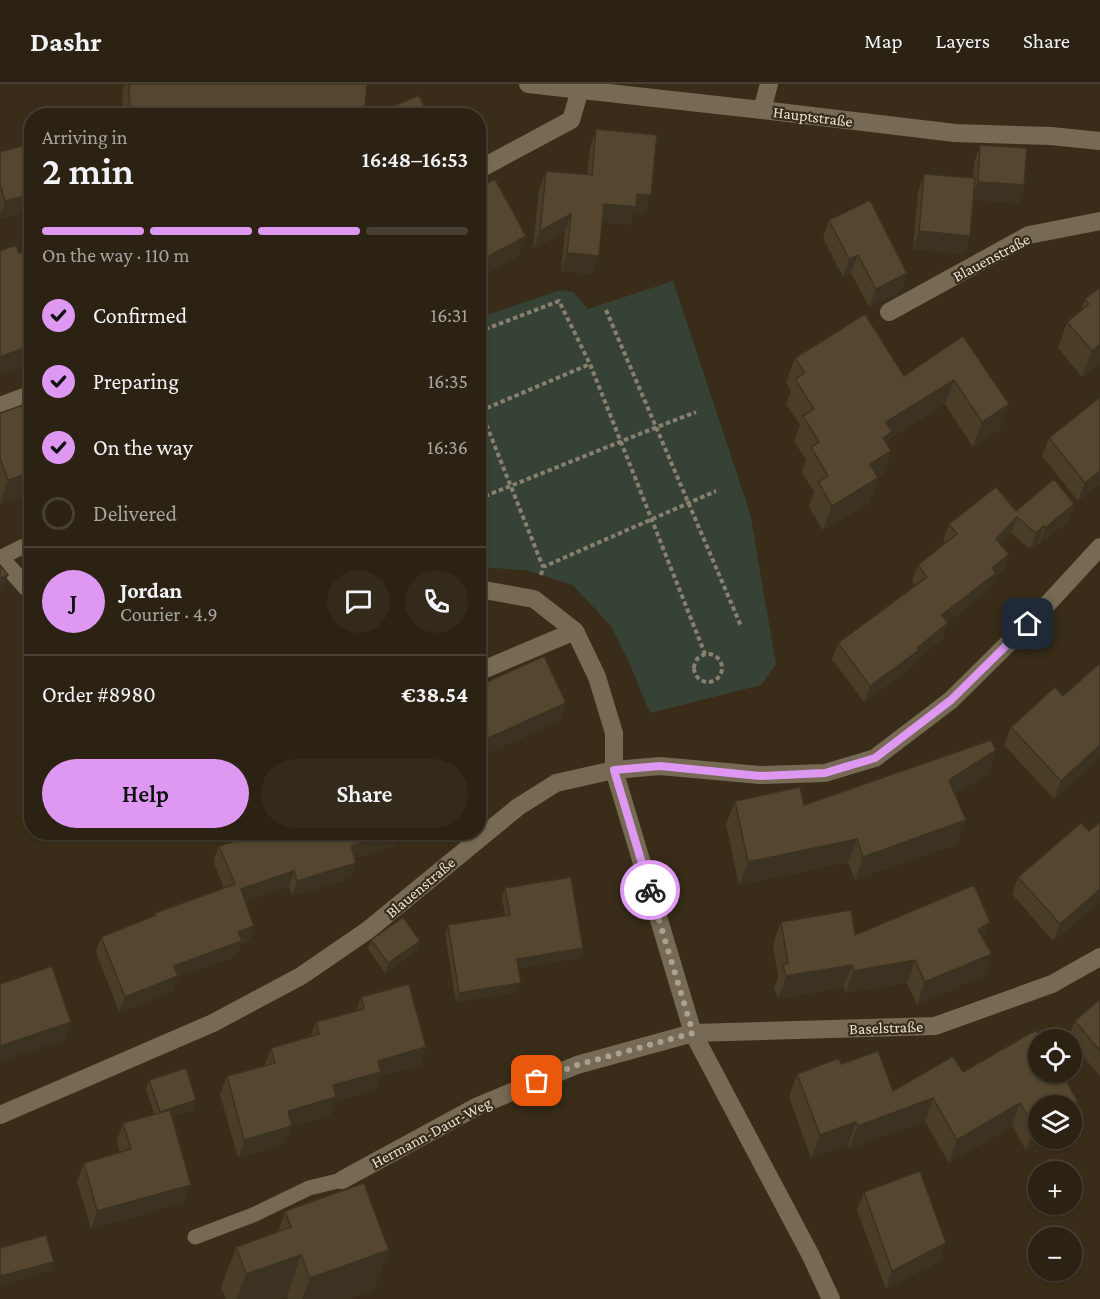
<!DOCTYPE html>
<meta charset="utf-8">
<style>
:root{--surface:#2b2213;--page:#332a1c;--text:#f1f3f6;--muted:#a6a4a0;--line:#473f33;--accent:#de98f2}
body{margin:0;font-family:"Crimson Pro",serif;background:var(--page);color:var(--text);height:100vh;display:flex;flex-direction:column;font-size:22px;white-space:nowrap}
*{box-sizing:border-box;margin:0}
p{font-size:20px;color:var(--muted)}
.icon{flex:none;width:33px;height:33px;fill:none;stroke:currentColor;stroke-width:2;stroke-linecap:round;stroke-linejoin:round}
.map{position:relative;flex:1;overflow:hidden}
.sheet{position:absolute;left:24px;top:24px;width:462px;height:732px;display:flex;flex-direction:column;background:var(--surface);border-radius:24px;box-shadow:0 2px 4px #0004,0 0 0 2px var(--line)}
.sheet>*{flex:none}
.buttons{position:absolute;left:1028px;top:945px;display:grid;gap:12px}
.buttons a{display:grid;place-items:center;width:54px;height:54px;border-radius:50%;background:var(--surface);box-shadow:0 2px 4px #0004,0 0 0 2px var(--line);font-size:30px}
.pin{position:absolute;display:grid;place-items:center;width:51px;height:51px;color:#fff;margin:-26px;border-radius:12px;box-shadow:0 3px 9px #0006}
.courier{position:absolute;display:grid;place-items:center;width:60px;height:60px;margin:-30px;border:4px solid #de98f2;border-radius:50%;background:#fff;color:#222;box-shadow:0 2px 8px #0007}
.headline em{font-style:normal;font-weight:600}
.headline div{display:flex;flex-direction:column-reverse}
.headline{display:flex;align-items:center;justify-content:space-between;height:102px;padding:0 18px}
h1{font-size:39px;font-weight:600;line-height:45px}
.bar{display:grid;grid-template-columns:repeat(4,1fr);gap:9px 6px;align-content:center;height:72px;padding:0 18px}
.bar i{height:8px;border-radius:4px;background:var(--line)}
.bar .selected{background:var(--accent)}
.bar p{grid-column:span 4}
.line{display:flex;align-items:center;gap:15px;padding:0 18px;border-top:2px solid var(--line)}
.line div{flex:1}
.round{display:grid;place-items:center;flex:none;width:63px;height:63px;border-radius:32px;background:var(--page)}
ol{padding:0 18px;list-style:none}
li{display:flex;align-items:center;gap:18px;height:66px}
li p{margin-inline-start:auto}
li .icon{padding:6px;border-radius:50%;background:var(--accent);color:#111;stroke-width:4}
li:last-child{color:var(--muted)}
li i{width:33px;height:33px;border:3px solid var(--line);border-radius:50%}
.button{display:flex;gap:12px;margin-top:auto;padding:12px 18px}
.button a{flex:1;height:69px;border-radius:36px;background:var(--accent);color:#111;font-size:24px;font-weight:600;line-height:69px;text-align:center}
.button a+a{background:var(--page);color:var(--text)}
header{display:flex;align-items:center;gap:36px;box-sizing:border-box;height:84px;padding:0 30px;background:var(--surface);border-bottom:2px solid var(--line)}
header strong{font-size:28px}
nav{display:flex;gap:33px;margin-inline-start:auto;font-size:21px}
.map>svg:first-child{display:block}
.green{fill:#364236}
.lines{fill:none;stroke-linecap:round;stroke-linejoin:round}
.path{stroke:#897f6e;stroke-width:4;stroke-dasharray:4.5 3;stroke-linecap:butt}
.service{stroke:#776a54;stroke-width:15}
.minor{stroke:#776a54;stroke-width:18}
.tertiary{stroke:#776a54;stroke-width:18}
.secondary{stroke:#776a54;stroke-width:18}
.wall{fill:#493d28}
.shaded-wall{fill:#3c3221}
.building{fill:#55472f;stroke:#3c3221;stroke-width:1.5}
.done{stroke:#aaa192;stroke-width:6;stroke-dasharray:0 10.8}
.route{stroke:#de98f2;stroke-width:8}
.labels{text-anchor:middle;stroke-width:4.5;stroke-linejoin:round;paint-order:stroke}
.street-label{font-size:16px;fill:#e7dfd3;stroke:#392d19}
</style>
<header>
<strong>Dashr</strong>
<nav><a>Map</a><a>Layers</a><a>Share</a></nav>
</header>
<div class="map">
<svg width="1100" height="1215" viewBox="0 0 1100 1215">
<rect width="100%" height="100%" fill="#392d19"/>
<path class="green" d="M673 197 750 429 776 580 761 601 650 629 627 574 610 541 573 501 525 486 479 483V234L560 206 573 208 588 225Z"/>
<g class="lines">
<path class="path" d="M606 226 741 542
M478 248 559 217 590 280 705 570
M478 320 543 483
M480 327 590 280
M478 415 657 343 696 328
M541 491 543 483 716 407
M694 584a14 14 0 1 1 28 0a14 14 0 1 1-28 0Z"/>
<path class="service" d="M0 474 32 458
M195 1153 253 1131 309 1104 342 1096"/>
<path class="minor" d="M478 86 571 36 580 6
M889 228 1029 151 1100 137
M0 322 32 310
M0 474 32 509
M478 505 534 515 575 547 597 593 614 649V686L693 949 811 1172 831 1215
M478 588 575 547
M0 1031 213 939 301 892 368 846 518 723 556 699 614 686 660 682 760 691 825 689 875 674 951 616 1043 525 1100 463
M342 1096 478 1022 577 981 693 949 935 942 1052 900 1100 873"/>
<path class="tertiary" d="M762 26 955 49 1051 52 1100 57"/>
<path class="secondary" d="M528 0 762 26 769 0"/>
</g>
<path class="wall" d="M125 0H367L364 32H123L122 8Z
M596 45 645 129 634 128 629 141 602 138 592 190 561 187 565 148 533 165 539 105 546 87 587 90 590 63Z
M32 59V126L0 135V68Z
M980 61 1024 101 1018 119 974 116 970 152 964 170 913 165 918 108 924 90 973 94 974 79Z
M829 136 901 207 869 223 851 189 843 193 823 154Z
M1100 203V279L1082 293 1058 264 1067 238 1081 226 1085 215Z
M963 252 1000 345 973 363 945 320 889 355 887 361 891 367 882 391 878 394 869 419 823 446 809 423 814 408 802 388 806 376 794 357 800 341 786 320 791 306 786 298 795 274 904 292Z
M1100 313V399L1078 417 1042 372 1049 354Z
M0 329 32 409 0 420Z
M1074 420 1069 437 1039 460 1038 459 1030 465 1011 449 1001 460 1009 470 1004 486 994 494 990 505 948 538 942 555 914 578 913 582 864 618 832 575 838 559 915 501 912 497 918 481 945 459 943 457 949 440 1016 427Z
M478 602 566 619 559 637 478 674Z
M1063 612 1100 673 1054 715 1004 661 1011 643Z
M996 666 988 690 955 710 957 760 855 796 848 778 739 801 726 740 735 717 804 721Z
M1100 738V817L1053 857 1012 810 1018 793 1089 747Z
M396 761 355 774 351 794 292 812 289 802 245 817 254 842 249 857 241 860 236 872 178 893 173 907 119 928 96 868 101 853 154 832 155 829 224 804 213 777 219 762Z
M505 804 583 864 579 874 518 884V908L456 918 445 850 448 841 505 832 502 813Z
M781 838 855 851 990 838 983 855 984 892 917 920 907 899 845 909 844 903 778 915 774 904 778 893 773 860Z
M371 856 420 857 417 866 385 889 368 865Z
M361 913 426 963 420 981 380 992 375 1006 335 1017 330 1031 292 1042 285 1060 238 1074 220 1010 227 992 264 982 271 964 310 953 316 938 356 927Z
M1100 915V992L1071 958V956L1068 955 1075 937Z
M841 980 893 1007 963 988 1078 1018 1071 1037V1022L1026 1066 1012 1042 949 1079 925 1037 849 1065 848 1061 811 1074 789 1013 797 990Z
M149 996 196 1016 193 1026 171 1032 184 1119 91 1145 77 1097 84 1079 120 1069 117 1057 123 1039 154 1030 146 1005Z
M864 1108 940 1177 886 1205 857 1126Z
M285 1127 374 1206 349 1215H288L287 1212 276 1215H226L221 1204 236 1163 278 1148Z"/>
<path class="shaded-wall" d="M978 98 1024 101 1018 119 971 116Z
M32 110V126L0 135V131L5 117Z
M637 110 651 111 645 129 634 128 629 141 597 138 604 120Z
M571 130 565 148 533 165 540 147Z
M919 147 970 152 964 170 913 165Z
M526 152 518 173 478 194V178Z
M567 169 599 172 592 190 561 187Z
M858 171 851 189 843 193 849 175Z
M907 189 901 207 869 223 876 205Z
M1100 260V279L1082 293 1092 267Z
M32 261V279L0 291V273Z
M954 296 945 320 889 355 883 372 891 367 882 391 864 402 878 394 869 419 823 446 832 422 886 338Z
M1009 320 1000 345 973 363 982 338Z
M1100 387V399L1078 417 1085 399Z
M32 388V409L0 420 8 396Z
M1074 420 1069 437 1039 460 1045 444Z
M1017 433 1011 449 990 471 996 455Z
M1044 442 1038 459 1030 465 1036 449Z
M1009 470 1004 486 994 494 990 505 936 548 942 531 992 484Z
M8 491 2 508 0 509V494Z
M948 539 942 555 914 578 913 582 864 618 870 602Z
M566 619 559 637 478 674V671L484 656Z
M1100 661V673L1054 715 1061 697Z
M996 666 988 690 940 719 949 696Z
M966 736 957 760 855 796 863 773Z
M394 748H401L396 761 345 777 351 762Z
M857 755 848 778 739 801 748 778Z
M356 779 351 794 292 812 297 797Z
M294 787 289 802 235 820 241 805Z
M1100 805V817L1053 857 1060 840Z
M990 838 981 860 978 846Z
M254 842 249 857 241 860 236 872 178 893 173 907 119 928 125 913 174 882 238 848Z
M420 857 417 866 385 889 388 879Z
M583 864 579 874 514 885 517 875Z
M992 870 984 892 917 920 925 898Z
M915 876 907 899 845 909 854 887Z
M852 881 844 903 778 915 786 892Z
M521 899 518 908 456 918 459 909Z
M71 938 65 956 0 978V962Z
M426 963 420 981 380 992 375 1006 335 1017 330 1031 281 1045 288 1027 378 977Z
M933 1014 925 1037 849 1065 858 1042Z
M196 1016 193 1026 156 1037 160 1028Z
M1078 1018 1071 1037V1022Z
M1020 1019 1012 1042 949 1079 957 1056Z
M856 1038 848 1061 811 1074 820 1051Z
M1038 1041V1054H1046L1026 1066 1034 1043Z
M292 1042 285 1060 238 1074 244 1056Z
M191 1101 184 1119 91 1145 97 1127Z
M946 1159 940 1177 886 1205 892 1187Z
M389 1166 374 1206 349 1215H302L310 1194Z
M301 1171 287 1212 276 1215H237L246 1190Z
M54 1178 51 1187 0 1201V1192Z"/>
<path class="building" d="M129 0H367L364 32H130Z
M419 11 428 32H372Z
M596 45 657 51 651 111 637 110 636 123 604 120 599 172 567 169 571 130 540 147 546 87 592 91Z
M32 59V110L5 117 0 100V68Z
M980 61 1027 64 1024 101 978 98Z
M924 90 975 94 970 152 919 147Z
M495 95 526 152 478 178V104Z
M870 116 907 189 876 205 858 171 849 175 829 136Z
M16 161 19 169 32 165V261L0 273V167Z
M1100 203V260L1092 267 1067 238 1089 220 1085 215Z
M865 230 904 292 963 252 1009 320 982 338 954 296 886 338 892 348 883 354 891 367 870 380 878 394 832 422 818 398 828 392 811 363 819 358 803 332 814 325 795 295 805 289 795 274Z
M1100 313V387L1085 399 1049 354Z
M32 318V388L8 396 0 374V329Z
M1054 395 1074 420 1045 444 1044 442 1036 449 1017 433 996 455 1009 470 992 484 996 489 942 531 948 539 917 564 919 566 870 602 838 559 927 493 918 481 957 450 949 440 996 403 1016 427Z
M0 481 8 491 0 494Z
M544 572 566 619 484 656 478 645V602Z
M1100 579V661L1061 697 1011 643 1055 603 1063 612Z
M991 656 996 666 949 696 966 736 863 773 857 755 748 778 735 717 800 703 804 721Z
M1100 738V805L1060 840 1018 793 1081 739 1089 747Z
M264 748H394L351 762 356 779 297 797 294 787 241 805 254 842 238 848 242 857 174 882 178 892 125 913 101 853 156 831 155 829 235 800 219 762Z
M571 793 583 864 517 875 521 899 459 909 448 841 510 831 505 804Z
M974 801 990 838 978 846 992 870 925 898 915 876 854 887 852 881 786 892 783 881 788 879 781 838 851 826 855 851Z
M403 833 420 857 388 879 371 856Z
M52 882 71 938 0 962V900Z
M409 900 426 963 378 977 381 988 333 1001 336 1013 288 1027 292 1042 244 1056 227 992 275 979 271 964 319 950 316 938 364 925 361 913Z
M1100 915V967L1075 937Z
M1036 946 1042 956H1038V988H1061L1078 1018 1071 1022H1038V1041L1034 1043 1020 1019 957 1056 933 1014 858 1042 856 1038 820 1051 797 990 839 974 841 980 878 967 893 1007 953 972 963 988Z
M186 984 196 1016 160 1028 149 996Z
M170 1026 191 1101 97 1127 84 1079 131 1065 123 1039Z
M920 1087 946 1159 892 1187 864 1108Z
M364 1099 389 1166 310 1194 301 1171 246 1190 236 1163 291 1143 285 1127Z
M46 1151 54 1178 0 1192V1164Z"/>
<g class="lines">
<path class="done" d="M537 997 577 981 693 949 650 806"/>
<path class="route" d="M650 806 614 686 660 682 760 692 825 689 875 674 951 616 1028 540"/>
</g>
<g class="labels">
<g class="street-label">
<text transform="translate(813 32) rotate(7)" y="6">Hauptstraße</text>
<text transform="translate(991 173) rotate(-28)" y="6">Blauenstraße</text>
<text transform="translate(420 803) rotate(-40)" y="6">Blauenstraße</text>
<text transform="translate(886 943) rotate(-2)" y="6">Baselstraße</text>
<text transform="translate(431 1048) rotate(-28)" y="6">Hermann-Daur-Weg</text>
</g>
</g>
</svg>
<div class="buttons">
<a><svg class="icon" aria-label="locate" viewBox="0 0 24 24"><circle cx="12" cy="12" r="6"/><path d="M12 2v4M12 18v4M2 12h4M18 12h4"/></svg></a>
<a><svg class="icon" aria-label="layers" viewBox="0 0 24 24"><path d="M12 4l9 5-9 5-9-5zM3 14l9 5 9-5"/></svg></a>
<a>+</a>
<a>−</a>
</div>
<div class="pin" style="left:537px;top:997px;background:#ea580c"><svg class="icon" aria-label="bag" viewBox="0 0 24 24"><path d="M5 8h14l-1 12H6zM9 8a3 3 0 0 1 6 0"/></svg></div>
<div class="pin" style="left:1028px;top:540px;background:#1f2937"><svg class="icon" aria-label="home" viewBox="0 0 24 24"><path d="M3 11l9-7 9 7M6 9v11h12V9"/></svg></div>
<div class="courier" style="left:650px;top:806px"><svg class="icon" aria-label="bike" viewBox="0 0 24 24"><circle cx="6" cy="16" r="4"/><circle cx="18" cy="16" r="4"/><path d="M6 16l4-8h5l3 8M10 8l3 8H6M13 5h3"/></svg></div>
<section class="sheet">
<div class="headline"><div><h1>2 min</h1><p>Arriving in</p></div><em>16:48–16:53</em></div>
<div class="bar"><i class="selected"></i><i class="selected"></i><i class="selected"></i><i></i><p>On the way · 110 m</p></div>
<ol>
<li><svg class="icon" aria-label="check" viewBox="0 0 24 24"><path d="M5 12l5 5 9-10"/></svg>Confirmed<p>16:31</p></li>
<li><svg class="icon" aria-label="check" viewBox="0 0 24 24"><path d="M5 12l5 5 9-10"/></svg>Preparing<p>16:35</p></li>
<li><svg class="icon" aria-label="check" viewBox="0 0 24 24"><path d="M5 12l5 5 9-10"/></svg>On the way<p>16:36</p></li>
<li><i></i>Delivered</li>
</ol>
<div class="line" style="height:108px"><b class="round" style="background:var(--accent);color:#111">J</b><div><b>Jordan</b><p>Courier · 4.9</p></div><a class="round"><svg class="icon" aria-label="chat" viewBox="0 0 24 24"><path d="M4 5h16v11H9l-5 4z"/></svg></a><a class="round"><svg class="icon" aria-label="phone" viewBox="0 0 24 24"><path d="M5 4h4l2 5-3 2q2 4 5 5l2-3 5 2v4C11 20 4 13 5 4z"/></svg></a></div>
<div class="line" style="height:78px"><div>Order #8980</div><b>€38.54</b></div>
<div class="button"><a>Help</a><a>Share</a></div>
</section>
</div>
